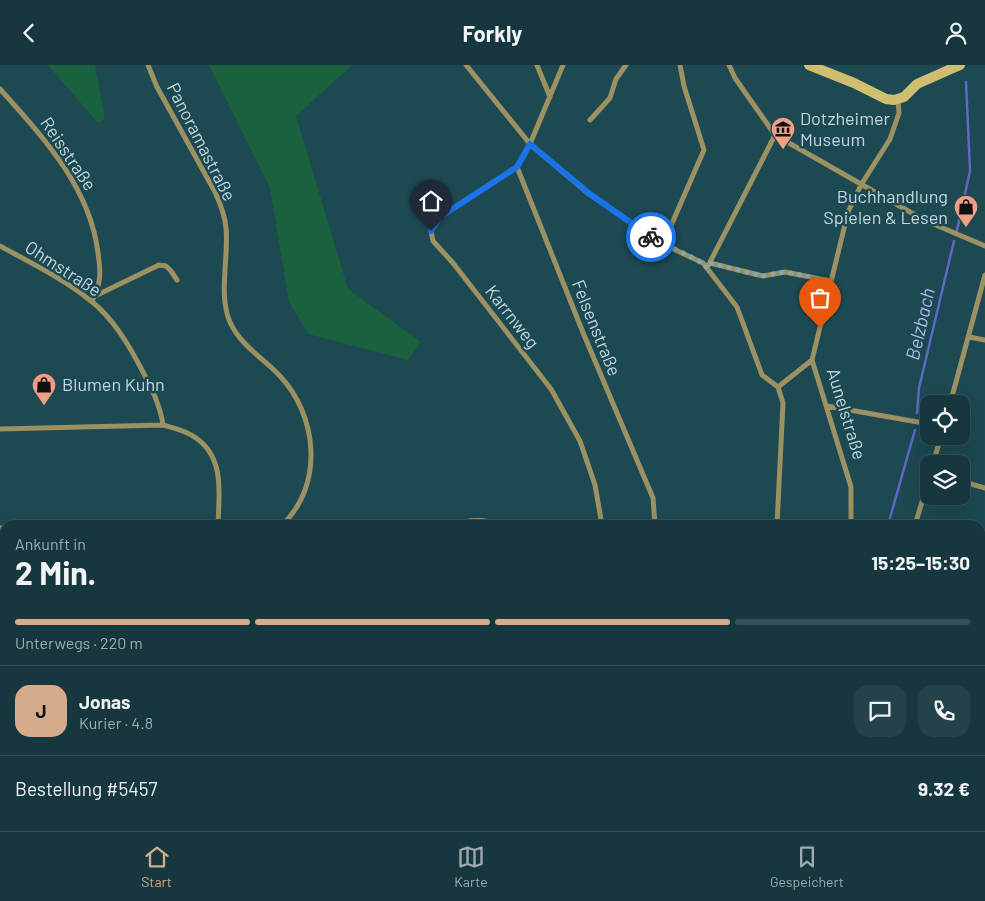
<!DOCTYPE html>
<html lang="de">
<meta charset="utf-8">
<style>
:root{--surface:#16373e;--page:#234249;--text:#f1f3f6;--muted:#9eacb0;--line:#355158;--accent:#d6ab8b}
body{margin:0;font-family:Barlow,sans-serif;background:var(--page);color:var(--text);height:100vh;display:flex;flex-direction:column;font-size:19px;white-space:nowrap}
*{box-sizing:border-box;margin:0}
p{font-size:16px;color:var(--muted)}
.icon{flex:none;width:28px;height:28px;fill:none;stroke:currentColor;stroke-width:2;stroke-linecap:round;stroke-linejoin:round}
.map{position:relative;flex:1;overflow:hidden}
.side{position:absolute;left:0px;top:455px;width:985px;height:311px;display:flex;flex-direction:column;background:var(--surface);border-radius:15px 15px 0 0;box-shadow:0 5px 20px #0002,0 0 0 1px var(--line)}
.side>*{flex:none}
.controls{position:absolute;left:920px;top:330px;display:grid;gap:10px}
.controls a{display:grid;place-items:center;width:50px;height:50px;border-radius:10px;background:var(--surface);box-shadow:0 5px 20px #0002,0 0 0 1px var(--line);font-size:25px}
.pin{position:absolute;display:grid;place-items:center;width:42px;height:42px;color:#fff;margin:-51px -21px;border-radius:50% 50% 50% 0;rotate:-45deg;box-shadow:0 0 5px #0007}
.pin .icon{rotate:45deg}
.courier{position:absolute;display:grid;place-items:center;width:50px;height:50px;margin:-25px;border:4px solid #1a73e8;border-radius:50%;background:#fff;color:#222;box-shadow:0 1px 6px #0007}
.head em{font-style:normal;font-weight:700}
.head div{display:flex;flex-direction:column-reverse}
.head{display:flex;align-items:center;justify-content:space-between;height:85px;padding:0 15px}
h1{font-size:32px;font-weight:700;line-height:38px}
.bar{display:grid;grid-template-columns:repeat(4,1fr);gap:8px 5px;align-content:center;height:60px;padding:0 15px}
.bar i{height:6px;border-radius:4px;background:var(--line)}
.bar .on{background:var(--accent)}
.bar p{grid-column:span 4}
.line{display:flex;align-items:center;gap:12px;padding:0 15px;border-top:1px solid var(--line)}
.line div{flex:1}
.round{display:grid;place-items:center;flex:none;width:52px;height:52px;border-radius:15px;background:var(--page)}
header{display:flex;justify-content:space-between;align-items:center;height:65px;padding:0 15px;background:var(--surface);font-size:22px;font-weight:700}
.tabs{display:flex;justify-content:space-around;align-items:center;height:70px;border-top:1px solid var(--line);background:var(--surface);font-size:14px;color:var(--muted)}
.tabs a{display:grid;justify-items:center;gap:2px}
.tabs .on{color:var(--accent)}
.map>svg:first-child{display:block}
.green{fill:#19623d}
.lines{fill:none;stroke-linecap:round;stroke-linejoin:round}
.stream{stroke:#5f67c7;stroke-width:2.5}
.street{stroke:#9c9162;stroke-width:5}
.secondary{stroke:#cfbd70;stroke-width:10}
.done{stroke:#88a6ad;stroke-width:5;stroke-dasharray:0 9}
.route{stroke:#1a73e8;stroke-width:6}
.labels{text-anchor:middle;stroke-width:5;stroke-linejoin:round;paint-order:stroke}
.poi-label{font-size:18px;fill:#c2d8de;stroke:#1d4953;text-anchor:start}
.street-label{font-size:18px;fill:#c2d8de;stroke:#1d4953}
.water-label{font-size:19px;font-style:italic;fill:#b2bbec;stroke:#1d4953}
</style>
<header><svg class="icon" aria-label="back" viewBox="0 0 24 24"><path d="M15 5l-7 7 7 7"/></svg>Forkly<svg class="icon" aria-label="person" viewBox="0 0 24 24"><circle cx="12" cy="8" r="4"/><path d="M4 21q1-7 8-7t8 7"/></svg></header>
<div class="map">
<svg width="985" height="766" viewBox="0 0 985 766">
<rect width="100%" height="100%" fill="#1d4953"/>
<path class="green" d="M48 0H95L105 54 98 58Z
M209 0H352L296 51 348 224 421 277 408 295 308 269 289 237 270 123Z
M980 542 985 544V719L980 722Z
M5 667V761H52L34 766H0V670Z
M110 761H380L381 766H62Z
M424 761H715L718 766H405Z
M872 761H955L953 766H870Z"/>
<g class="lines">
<path class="stream" d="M957 165 970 106 966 17
M917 348 919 323 954 176
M888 460 915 365
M35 766 41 761"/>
<path class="street" d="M148 0 157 22 215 127C220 138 225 150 226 163 229 192 218 230 230 257 240 280 263 293 279 310 317 349 325 420 282 460
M466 0 530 79 589 129 663 179 703 198 737 242 762 310 778 322
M537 0 550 32
M563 0 530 79 517 102 440 152 431 166 433 176 453 198 551 324 580 376 595 420 602 460
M729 0 735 13 775 70 924 155 985 181
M0 24C43 72 90 122 98 188 101 206 101 221 92 236
M590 55 610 33 616 14 626 0
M517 102 584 270 653 433 655 460
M663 179 704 85 684 21 680 0
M0 181C31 198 64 214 91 236 114 254 130 282 143 307 152 324 160 340 163 360
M710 198 763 211 785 207 831 216
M707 203 775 70
M95 231 159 200 166 201 171 206 177 215
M969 272 985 275
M778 322 812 295
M950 339 985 210
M827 341 929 359
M0 364 163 360C174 363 187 366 196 373 225 393 219 429 218 460
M933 399 941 371
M961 416 985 423
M283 459 294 460
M85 460H148
M454 460C470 454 485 454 501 460
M777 460 783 338 778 322
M851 460V422L812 295 848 147 861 120 890 74 899 48 898 35
M915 460 929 414
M0 463H5
M0 621 5 620
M414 762 416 761
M819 766 821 761"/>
<path class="secondary" d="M809 0 854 18 886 34 894 35 904 32 917 19 960 0"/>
</g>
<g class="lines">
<path class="done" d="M651 172 703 198 707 203 710 198 762 211 785 207 831 216 820 263"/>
<path class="route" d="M431 166 440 152 517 102 530 79 590 129 651 172"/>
</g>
<defs>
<symbol id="museum-pin" viewBox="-11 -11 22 30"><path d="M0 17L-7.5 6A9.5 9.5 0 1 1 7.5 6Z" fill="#f49e86" stroke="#1d4953"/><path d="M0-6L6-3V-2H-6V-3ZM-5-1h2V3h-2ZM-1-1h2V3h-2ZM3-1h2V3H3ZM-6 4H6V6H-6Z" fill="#111"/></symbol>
<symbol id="shop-pin" viewBox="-11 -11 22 30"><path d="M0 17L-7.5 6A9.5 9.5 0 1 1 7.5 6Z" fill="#f49e86" stroke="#1d4953"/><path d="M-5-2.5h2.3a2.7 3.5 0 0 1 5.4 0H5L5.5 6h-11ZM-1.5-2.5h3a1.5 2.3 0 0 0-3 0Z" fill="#111"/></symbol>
</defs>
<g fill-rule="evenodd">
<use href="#museum-pin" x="769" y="50" width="28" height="38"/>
<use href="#shop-pin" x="952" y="128" width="28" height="38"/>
<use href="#shop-pin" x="30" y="306" width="28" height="38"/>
</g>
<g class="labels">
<g class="poi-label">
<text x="800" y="60">Dotzheimer<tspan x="800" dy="21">Museum</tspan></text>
<text x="948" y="138" text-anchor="end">Buchhandlung<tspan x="948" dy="21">Spielen &amp; Lesen</tspan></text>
<text x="62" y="326">Blumen Kuhn</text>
</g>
<g class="street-label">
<text transform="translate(201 77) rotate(63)" y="6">Panoramastraße</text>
<text transform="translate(68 89) rotate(56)" y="6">Reisstraße</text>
<text transform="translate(63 204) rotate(33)" y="6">Ohmstraße</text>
<text transform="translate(512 252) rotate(52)" y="6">Karrnweg</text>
<text transform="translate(596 263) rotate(68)" y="6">Felsenstraße</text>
<text transform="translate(846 349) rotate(73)" y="6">Aunelstraße</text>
</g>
<g class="water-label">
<text transform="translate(920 259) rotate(-77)" y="7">Belzbach</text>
</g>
</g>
</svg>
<div class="controls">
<a><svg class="icon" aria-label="locate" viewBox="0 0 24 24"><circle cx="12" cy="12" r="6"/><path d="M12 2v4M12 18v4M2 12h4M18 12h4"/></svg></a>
<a><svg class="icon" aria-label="layers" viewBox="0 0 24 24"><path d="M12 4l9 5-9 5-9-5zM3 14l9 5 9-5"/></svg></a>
</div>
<div class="pin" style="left:820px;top:263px;background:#ea580c"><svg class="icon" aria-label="bag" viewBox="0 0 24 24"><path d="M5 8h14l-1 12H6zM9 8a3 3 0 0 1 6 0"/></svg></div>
<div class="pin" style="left:431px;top:166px;background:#1f2937"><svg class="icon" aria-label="home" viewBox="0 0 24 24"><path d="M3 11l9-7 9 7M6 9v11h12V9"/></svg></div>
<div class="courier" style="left:651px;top:172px"><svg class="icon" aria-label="bike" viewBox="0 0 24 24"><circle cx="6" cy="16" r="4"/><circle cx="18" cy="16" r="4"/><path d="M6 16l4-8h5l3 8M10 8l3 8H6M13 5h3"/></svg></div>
<section class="side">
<div class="head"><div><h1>2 Min.</h1><p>Ankunft in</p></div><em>15:25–15:30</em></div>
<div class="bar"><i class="on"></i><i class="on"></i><i class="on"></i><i></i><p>Unterwegs · 220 m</p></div>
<div class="line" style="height:90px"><b class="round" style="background:var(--accent);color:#111">J</b><div><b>Jonas</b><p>Kurier · 4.8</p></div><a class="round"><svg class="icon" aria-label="chat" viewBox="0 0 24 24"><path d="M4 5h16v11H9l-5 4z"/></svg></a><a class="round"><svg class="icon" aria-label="phone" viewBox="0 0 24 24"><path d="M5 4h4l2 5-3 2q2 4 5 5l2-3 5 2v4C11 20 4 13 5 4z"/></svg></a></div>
<div class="line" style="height:65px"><div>Bestellung #5457</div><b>9.32 €</b></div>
</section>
</div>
<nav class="tabs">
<a class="on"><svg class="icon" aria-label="home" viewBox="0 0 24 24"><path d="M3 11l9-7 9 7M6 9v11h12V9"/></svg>Start</a>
<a><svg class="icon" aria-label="map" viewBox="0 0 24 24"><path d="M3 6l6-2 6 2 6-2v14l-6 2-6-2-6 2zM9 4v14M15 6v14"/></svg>Karte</a>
<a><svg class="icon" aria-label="saved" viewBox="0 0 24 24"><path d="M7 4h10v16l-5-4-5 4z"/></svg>Gespeichert</a>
</nav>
